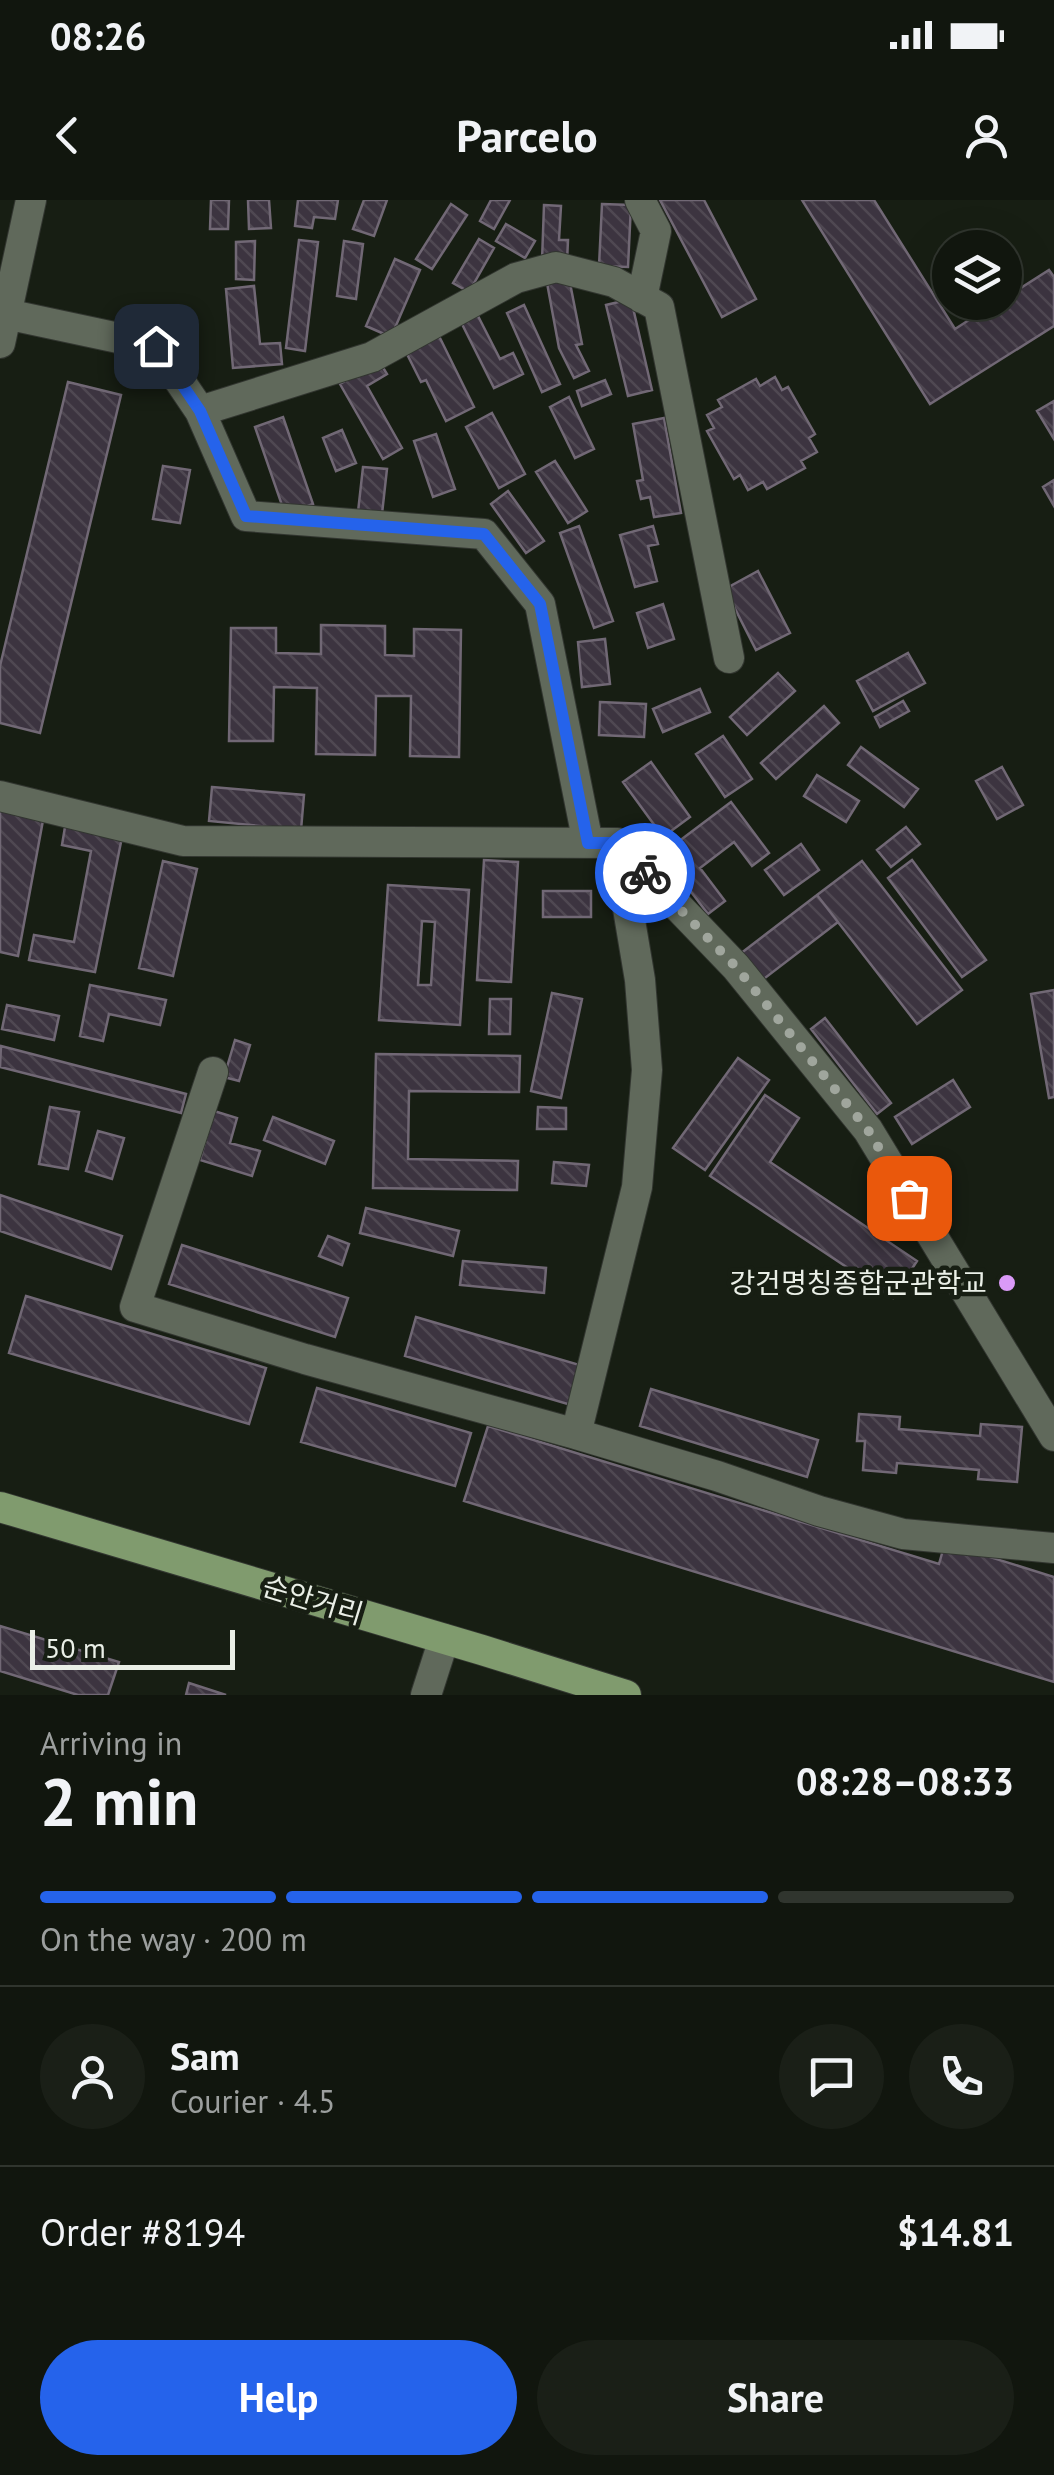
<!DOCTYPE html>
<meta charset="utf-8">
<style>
:root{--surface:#11160e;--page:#1a1f17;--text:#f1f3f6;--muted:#9c9f9e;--line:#30352e;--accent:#2563eb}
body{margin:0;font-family:"PT Sans","Noto Sans KR",sans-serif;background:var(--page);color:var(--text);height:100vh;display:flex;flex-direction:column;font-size:38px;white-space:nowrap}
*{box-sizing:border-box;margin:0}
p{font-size:32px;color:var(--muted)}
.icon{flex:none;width:55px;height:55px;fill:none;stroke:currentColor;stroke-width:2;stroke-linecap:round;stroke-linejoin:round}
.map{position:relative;height:1495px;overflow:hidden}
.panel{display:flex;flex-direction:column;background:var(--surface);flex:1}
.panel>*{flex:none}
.tools{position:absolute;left:932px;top:30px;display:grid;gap:20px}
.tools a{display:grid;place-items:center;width:90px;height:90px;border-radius:50%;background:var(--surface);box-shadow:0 10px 40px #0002,0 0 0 2px var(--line);font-size:50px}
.scale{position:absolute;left:30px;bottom:25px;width:205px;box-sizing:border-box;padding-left:10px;border:5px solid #eaefe7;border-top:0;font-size:28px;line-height:35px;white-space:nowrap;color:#eaefe7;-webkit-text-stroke:8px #171e13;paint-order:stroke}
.pin{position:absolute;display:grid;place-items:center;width:85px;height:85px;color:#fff;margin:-42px;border-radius:20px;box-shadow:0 5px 15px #0006}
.courier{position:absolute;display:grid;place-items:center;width:100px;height:100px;margin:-50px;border:8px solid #2563eb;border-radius:50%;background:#fff;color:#222;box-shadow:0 2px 12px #0007}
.summary em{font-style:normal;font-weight:800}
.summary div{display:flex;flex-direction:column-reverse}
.summary{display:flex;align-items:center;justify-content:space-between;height:170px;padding:0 40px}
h1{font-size:65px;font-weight:800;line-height:75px}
.bar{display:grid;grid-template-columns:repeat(4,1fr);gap:15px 10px;align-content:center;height:120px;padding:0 40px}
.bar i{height:12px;border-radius:8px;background:var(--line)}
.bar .active{background:var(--accent)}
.bar p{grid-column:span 4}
.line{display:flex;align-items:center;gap:25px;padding:0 40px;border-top:2px solid var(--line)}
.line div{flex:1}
.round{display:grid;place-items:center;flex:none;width:105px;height:105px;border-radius:52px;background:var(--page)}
.primary-button{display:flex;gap:20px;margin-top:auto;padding:20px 40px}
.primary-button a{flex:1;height:115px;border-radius:60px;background:var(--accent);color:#fff;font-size:40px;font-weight:800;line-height:115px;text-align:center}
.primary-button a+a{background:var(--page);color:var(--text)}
.status{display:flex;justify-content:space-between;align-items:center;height:70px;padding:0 50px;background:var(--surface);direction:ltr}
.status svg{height:28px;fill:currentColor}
header{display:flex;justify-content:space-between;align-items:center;height:130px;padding:0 40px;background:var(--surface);font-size:45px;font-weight:800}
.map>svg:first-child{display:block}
.building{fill:url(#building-back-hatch);stroke:#716875;stroke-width:2.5;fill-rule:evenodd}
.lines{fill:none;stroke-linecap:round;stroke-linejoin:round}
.minor-casing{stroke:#323630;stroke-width:32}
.major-casing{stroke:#323630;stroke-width:32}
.minor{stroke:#60695b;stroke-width:30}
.major{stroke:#809b6e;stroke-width:30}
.done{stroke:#a0a69d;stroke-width:10;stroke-dasharray:0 18}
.route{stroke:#2563eb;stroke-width:12}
.poi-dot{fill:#da9af7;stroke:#171e13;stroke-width:4}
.labels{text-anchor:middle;stroke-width:9;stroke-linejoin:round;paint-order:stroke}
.poi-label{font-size:28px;fill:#eaefe7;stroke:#171e13;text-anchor:end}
.street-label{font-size:28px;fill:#eaefe7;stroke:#171e13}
</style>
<div class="status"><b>08:26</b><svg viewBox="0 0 49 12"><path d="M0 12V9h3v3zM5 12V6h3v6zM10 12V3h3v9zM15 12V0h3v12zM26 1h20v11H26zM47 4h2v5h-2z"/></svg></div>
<header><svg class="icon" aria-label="back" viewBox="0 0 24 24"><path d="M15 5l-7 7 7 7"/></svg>Parcelo<svg class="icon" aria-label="person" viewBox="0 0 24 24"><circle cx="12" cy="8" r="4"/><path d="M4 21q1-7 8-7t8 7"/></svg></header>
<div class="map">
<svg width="1054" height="1495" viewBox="0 0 1054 1495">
<defs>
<pattern id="building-back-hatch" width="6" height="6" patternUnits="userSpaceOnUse" patternTransform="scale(2.5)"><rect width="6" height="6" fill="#3c3440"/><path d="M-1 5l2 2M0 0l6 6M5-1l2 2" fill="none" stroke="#4f4852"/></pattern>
</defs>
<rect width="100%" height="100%" fill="#171e13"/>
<path class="building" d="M211 0H229L228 29H210Z
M248 0H269L271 28 249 29Z
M298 0H338L335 19 314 17 312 28 295 26Z
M364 0H387L374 36 353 29Z
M491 0H510L494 29 480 21Z
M660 0H704L756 99 722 117Z
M802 0H874L955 129 997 102H1005V98L1049 70 1054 77V126L930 204Z
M451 4 467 15 432 69 416 59Z
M602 4 631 5 628 67 599 66Z
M544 5 561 6 559 40H568L567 62 542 61Z
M506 24 535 41 525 58 496 41Z
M479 39 494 48 469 92 453 83Z
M299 40 318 42 305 151 286 148Z
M255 41 254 80 236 79V42Z
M344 41 363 44 356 99 337 96Z
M395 59 420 70 391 137 366 126Z
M569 78 582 144 576 145 589 171 574 178 559 148 547 83Z
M254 86 260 144 280 143 282 164 233 168 226 89Z
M631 99 652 190 628 196 606 105Z
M524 105 560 184 542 192 507 113Z
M477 114 500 159 513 153 523 174 494 188 461 122Z
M438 134 474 207 446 221 426 180 421 182 405 150Z
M379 161 387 174 367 186 402 248 383 259 340 184Z
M775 177 782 190 788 187 815 234 809 238 817 252 801 261 805 268 767 289 763 282 748 290 740 275 734 279 707 231 714 228 707 215 722 207 718 200 756 179 760 186Z
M605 180 611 194 582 206 577 191Z
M68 182 121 195 40 533 0 523V466Z
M569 197 594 249 575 258 550 207Z
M1054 201V239L1037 211Z
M492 213 525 274 499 288 466 227Z
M283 217 313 304 285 314 255 227Z
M664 218 681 313 654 317 650 297 641 299 637 281 643 280 633 224Z
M342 230 356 263 336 271 323 238Z
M436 234 455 289 433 297 414 241Z
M555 261 587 311 568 323 536 272Z
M163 266 190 270 180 323 153 319Z
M363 267 387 269 382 314 358 312Z
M1054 280V306L1043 287Z
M508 291 544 341 526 353 491 304Z
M579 326 613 421 594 428 560 333Z
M653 326 658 344 648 346 657 381 635 387 620 335Z
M758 371 790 433 756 450 725 389Z
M663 404 674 439 648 448 637 413Z
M321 425 385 426V455L414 456V429L461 430 459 557 410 556 411 496H376L375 555 316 554 317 488 274 487 273 541H229L231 428H276V453L321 454Z
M605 439 610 484 582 487 578 442Z
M908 453 925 483 873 511 857 481Z
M778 473 795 491 747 535 730 517Z
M700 489 710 512 663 532 653 509Z
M903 501 909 511 880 527 875 517Z
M600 502 646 504 644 537 599 535Z
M824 506 839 523 776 579 761 563Z
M723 536 752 579 725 597 696 554Z
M861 547 918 589 904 607 848 565Z
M651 562 690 617 663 637 623 582Z
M1002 567 1023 605 997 619 976 581Z
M817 575 859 601 846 622 804 596Z
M212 587 304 595 301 630 209 621Z
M731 602 769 653 752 666 734 642 700 668 725 701 708 714 662 654Z
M0 607 44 615 18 756 0 752Z
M66 621 123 632 95 772 29 760 34 735 74 742 91 651 62 645Z
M906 627 920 644 891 667 877 650Z
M801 644 819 670 784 695 765 670Z
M484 660 518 662 511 782 477 780Z
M912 660 986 760 962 777 888 678Z
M163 661 197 669 173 776 139 768Z
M862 661 962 790 917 824 817 695Z
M388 685 469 690 460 825 379 820ZM422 721 435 722 431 785H418Z
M543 691H591V717H543Z
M817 695 838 722 761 781 740 754Z
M90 785 166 800 160 825 109 814 103 841 80 836Z
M1054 790V897L1049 898 1031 794Z
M552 793 582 799 561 898 531 891Z
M490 799H511L510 834H489Z
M7 805 59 816 54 840 2 829Z
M825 818 891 903 877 914 811 829Z
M235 840 250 845 239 881 224 877Z
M1 846 186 894 181 913 0 867Z
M376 854 520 856 519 892 409 891 408 959 518 961 517 990 373 988Z
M738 858 769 880 705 970 673 948Z
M953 880 970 907 912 944 895 917Z
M765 895 799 918 770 962 917 1061 893 1098 710 976Z
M50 907 79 912 68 969 39 964Z
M538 907 566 908V929H537Z
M214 911 237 918 230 943 260 951 252 976 200 960Z
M273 917 334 941 325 964 264 940Z
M98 931 124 938 112 979 86 971Z
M554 962 589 965 586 986 552 983Z
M0 995 122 1036 111 1069 0 1031Z
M366 1008 459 1031 453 1056 360 1033Z
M328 1036 349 1044 342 1065 319 1056Z
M182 1045 348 1098 335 1137 169 1084Z
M463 1061 546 1068 544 1093 460 1085Z
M26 1096 266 1168 249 1224 9 1153Z
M416 1117 583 1166 571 1205 405 1156Z
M317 1188 471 1233 455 1286 301 1242Z
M651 1189 818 1240 807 1277 640 1226Z
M859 1214 900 1217 899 1229 980 1236 981 1224 1022 1227 1017 1282 978 1279 979 1270 897 1263 896 1273 863 1270 865 1241H857Z
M488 1226 939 1364 945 1343 1054 1377V1482L464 1301Z
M0 1426 119 1462 108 1495H78L0 1471Z
M189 1483 226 1495H186Z"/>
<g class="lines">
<defs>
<path id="minor" d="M640 0 656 31 642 98
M6 114 156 146 200 211 246 316 484 334 540 404 588 643
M0 143 31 0
M200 211 372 157 516 78 556 67 614 82 659 107 729 458
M0 596 183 641 617 643 736 767 868 930 1054 1236
M617 643 640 780 647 870 637 987 576 1234 717 1276 819 1311 903 1334 1054 1348
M213 872 135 1107 305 1159 576 1234
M426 1495 444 1439"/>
<path id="major" d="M0 1307 482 1450 626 1495"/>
</defs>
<use href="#minor" class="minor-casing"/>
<use href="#major" class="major-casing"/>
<use href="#minor" class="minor"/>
<use href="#major" class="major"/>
</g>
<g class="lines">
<path class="done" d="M645 673 736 767 868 930 909 998"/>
<path class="route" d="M156 146 200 211 246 316 484 334 540 404 588 643H617L645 673"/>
</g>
<circle class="poi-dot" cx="1007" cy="1083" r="10"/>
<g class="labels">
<g class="poi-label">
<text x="987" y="1093">강건명칭종합군관학교</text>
</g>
<g class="street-label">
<text transform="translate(313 1400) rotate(17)" y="10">순안거리</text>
</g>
</g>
</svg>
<div class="tools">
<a><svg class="icon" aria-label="layers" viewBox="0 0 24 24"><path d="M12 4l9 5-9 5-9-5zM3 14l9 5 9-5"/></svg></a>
</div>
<div class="scale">50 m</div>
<div class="pin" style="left:909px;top:998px;background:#ea580c"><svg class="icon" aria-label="bag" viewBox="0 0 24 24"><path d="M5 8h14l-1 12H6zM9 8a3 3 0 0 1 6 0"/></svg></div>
<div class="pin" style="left:156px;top:146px;background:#1f2937"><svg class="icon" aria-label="home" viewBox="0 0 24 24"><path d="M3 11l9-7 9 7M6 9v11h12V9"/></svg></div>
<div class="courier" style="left:645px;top:673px"><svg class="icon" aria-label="bike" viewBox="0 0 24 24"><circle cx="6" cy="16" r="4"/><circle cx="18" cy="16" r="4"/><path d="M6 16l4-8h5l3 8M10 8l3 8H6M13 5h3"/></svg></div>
</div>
<section class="panel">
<div class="summary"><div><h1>2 min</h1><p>Arriving in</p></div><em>08:28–08:33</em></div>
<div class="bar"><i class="active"></i><i class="active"></i><i class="active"></i><i></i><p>On the way · 200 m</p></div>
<div class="line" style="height:180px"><a class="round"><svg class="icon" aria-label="person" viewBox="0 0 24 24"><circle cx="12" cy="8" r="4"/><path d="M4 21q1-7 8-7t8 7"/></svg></a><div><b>Sam</b><p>Courier · 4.5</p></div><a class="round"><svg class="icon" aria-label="chat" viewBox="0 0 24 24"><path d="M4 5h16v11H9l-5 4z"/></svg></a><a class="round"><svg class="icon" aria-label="phone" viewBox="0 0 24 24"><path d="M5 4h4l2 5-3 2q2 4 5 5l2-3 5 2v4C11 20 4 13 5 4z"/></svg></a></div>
<div class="line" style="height:130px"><div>Order #8194</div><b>$14.81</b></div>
<div class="primary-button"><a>Help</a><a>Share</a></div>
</section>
